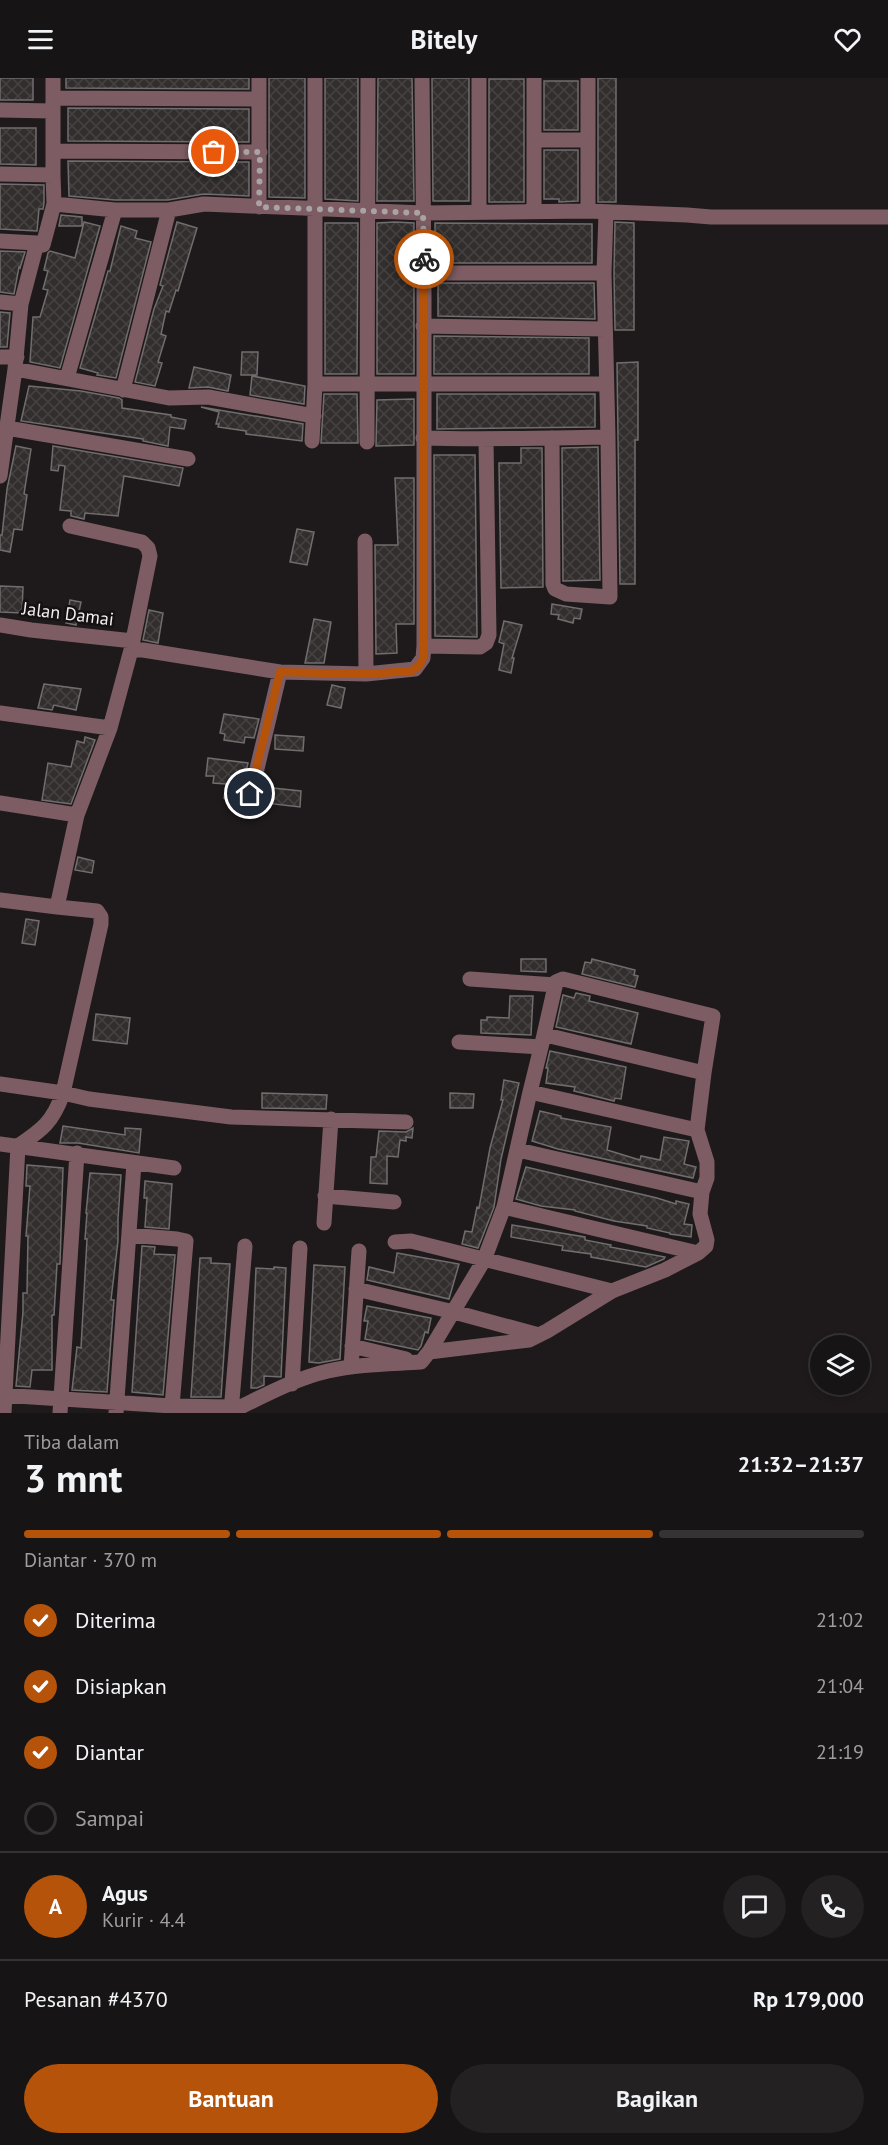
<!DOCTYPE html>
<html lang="id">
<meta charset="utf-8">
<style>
:root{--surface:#161414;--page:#232122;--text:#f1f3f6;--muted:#9e9ea0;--line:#353334;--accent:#b45309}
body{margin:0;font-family:"PT Sans",sans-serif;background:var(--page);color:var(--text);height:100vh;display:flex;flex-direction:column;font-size:22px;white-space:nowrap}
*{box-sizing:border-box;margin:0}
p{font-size:20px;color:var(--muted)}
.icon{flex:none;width:33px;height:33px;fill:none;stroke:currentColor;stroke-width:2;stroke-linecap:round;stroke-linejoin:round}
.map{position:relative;height:1335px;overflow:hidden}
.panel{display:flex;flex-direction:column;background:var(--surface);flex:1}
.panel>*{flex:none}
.controls{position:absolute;left:810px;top:1257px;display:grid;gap:12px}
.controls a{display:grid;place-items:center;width:60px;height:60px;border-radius:50%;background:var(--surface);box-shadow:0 3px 9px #0003,0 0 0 2px var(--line);font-size:30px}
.pin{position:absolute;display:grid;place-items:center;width:51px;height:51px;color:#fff;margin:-26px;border:3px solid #fff;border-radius:50%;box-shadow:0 2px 6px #0007}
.courier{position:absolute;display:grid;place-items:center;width:60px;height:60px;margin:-30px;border:4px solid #b45309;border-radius:50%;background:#fff;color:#222;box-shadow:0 2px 8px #0007}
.summary em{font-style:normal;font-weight:700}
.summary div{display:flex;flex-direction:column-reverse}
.summary{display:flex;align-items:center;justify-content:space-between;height:102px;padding:0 24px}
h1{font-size:39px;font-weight:700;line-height:45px}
.bar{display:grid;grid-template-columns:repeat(4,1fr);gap:9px 6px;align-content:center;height:72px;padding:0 24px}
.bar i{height:8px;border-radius:4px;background:var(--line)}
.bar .on{background:var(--accent)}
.bar p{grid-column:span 4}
.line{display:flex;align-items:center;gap:15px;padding:0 24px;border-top:2px solid var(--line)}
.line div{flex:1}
.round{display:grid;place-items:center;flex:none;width:63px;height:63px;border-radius:32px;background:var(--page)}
ol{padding:0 24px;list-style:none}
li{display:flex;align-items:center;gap:18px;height:66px}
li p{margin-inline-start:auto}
li .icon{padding:6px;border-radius:50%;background:var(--accent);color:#fff;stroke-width:4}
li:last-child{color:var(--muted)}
li i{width:33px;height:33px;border:3px solid var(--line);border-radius:50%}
.cta{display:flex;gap:12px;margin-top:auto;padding:12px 24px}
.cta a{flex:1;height:69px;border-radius:36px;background:var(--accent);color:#fff;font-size:24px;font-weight:700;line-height:69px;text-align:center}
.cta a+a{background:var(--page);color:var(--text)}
header{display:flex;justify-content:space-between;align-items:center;height:78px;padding:0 24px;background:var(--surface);font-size:27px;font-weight:700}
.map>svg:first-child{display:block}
.building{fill:url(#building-cross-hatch);stroke:#716c6d;stroke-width:1.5}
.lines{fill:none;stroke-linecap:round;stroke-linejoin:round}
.minor{stroke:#7d5d63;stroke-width:15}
.done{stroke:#a8a4a5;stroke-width:6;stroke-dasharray:0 10.8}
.route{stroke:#b45309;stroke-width:8}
.labels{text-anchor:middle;stroke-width:5;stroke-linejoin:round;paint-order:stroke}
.street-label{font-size:18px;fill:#f2eff0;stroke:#151112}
</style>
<header><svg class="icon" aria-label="menu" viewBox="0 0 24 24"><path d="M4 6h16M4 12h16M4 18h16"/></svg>Bitely<svg class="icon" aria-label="heart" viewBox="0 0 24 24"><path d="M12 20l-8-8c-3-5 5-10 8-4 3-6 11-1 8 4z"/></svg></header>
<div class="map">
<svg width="888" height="1335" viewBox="0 0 888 1335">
<defs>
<pattern id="building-cross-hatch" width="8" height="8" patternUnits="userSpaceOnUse" patternTransform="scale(1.5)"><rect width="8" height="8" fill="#322e2e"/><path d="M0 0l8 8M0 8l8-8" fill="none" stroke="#464242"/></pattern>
</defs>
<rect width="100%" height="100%" fill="#1e1a1b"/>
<path class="building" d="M0 0H33V22H0Z
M66 0H249V11L66 10Z
M269 0H305V120L269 119Z
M325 0H358V123L325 121Z
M378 0H412L414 123H377Z
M432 0H469V123H433Z
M598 0H616V124H598Z
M489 1H524V124H489Z
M544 3H578V52H544Z
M68 30 249 31V64L68 63Z
M0 50H36V87L0 86Z
M544 72H578V123L559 124V121H544Z
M68 83 249 84V118L204 116 168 122H115L69 118Z
M0 106 44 107V125L43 131H39L37 153 0 151Z
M61 137 82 139V148H59Z
M84 144 100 148 60 290 30 284 33 239H40L48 212 43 211 48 193 44 192 48 175 50 173 75 180Z
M177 144 197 150 178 213 176 212 169 234 166 233 161 256 166 258 158 284 162 285 155 308 135 304 154 231 163 208 160 207Z
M395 144 414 145V296H377V145Z
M615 144 634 145V252H615L614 195Z
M325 145H358L357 296H325Z
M435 145 592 146V185H435Z
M121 148 137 153 135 160 151 164 116 300 97 297 98 295 80 290 108 193H110Z
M0 173 25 174 20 190 19 189 14 216 0 214Z
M438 205H594L595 241 438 238Z
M0 234 10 235 7 269H0Z
M434 258 589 260V296H434Z
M242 274H258L257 297H241Z
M638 284V362H635V506H620L617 285Z
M194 289 231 297 228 313 208 309 189 310Z
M252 298 305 308 304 326 250 317Z
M29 308 81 313 119 320 122 322V330L171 337V339L186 342 184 351 170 349 168 368 143 363V361L21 343Z
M324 316H357L358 365H321Z
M437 316H595V349L437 351Z
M414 321V367L376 368 377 322Z
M201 329 303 346 302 363 246 356V353L218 349 219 346H216L219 334Z
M16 368 31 371 24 416 27 417 22 452 14 451 10 474 0 472V457H2L7 411Z
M53 368 183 390 179 408 124 398 118 438 85 435 84 441 71 438V433L60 432 65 388 59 387 58 393 51 392Z
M598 369 600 502 563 503 562 370Z
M521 370H542L543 509 501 510 499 385H521Z
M434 377H475L477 559 435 558Z
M395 400H414V546H396L397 575 376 576 375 467H398Z
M297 451 314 454 307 487 290 484Z
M0 508 23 509 22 535 0 534Z
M70 522 81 524 76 547 66 545Z
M552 526 582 531 580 541 574 540 573 545 558 541 559 537 551 536Z
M149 532 163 535 158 565 143 562Z
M314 541 331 544 324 585H305Z
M504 543 522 547 512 580H514L511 595 499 592 504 566 499 564Z
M44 606 81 611 76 632 54 627 52 632 38 630Z
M332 607 345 610 341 630 327 627Z
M224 636 259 641 254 660 245 659 244 665 224 662 225 656 220 655Z
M275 657 304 659 303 673 275 671Z
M85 659 95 662 71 726 42 722 48 685 71 689 77 663 84 665Z
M208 680 248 685 244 702 242 701 241 711H238L237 722 224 720 226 706 213 705 214 698H206Z
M273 710 301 713 300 729 256 724 261 716 273 717Z
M78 779 94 783 92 795 75 792Z
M26 841 39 843 35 867 22 865Z
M521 881H546V894L521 893Z
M592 881 635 892 634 897 638 898 635 909 582 896 585 884 591 885Z
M576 915 590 918 589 923 638 935 631 966 556 949 563 917 574 920Z
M510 918H533L531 957 481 955V942H487V939L509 940Z
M96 936 130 940 127 966 93 962Z
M550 973 626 989 621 1021 615 1020 614 1023 574 1013 575 1009 546 1005 548 990H546Z
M504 1002 519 1005 501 1081 494 1129 478 1170 462 1166 465 1153 472 1154 477 1129 479 1130 490 1070 503 1022H501Z
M262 1015 327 1017 326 1031 262 1030Z
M450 1015 474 1016 473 1030H450Z
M540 1033 561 1038V1040L611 1049 607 1072 640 1082 641 1078 660 1082 664 1059 689 1063 684 1086 696 1089 693 1100 558 1071 532 1063Z
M63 1048 125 1057V1050L141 1051 139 1075 78 1065H60Z
M413 1050 412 1060 406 1059V1063L400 1062 398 1079 387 1078V1106L370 1105 371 1079H376L379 1053 406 1054Z
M27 1087 63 1090 60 1186H57L54 1237H52V1292H32L30 1309 16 1308 23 1234V1215H27L28 1158H26L30 1108H26Z
M526 1089 657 1120 676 1126V1123L689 1126 684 1146 692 1147 691 1159 670 1156V1155L647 1150V1148L614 1143 575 1133V1132L541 1128 516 1121Z
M90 1095 121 1097 118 1141V1163L111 1222H114L107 1314 72 1312 77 1269 81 1270 87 1161H85L87 1135H86Z
M145 1103 172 1106 169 1151 145 1149 147 1120H144Z
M512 1147 585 1159V1162L611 1167 610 1169 665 1179 664 1181 646 1189 591 1179V1176L562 1172 563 1168 511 1159Z
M142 1168 155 1169 154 1176 175 1177 163 1317 132 1314Z
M397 1175 459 1186 449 1221 367 1202 369 1189 394 1195Z
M200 1180H211V1185L230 1186 221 1319H191Z
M314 1187 345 1189 340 1281 319 1285 309 1284Z
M274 1189 286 1190 281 1299 264 1298V1307L257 1310H251L256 1190 274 1191Z
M367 1228 431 1240 428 1255 425 1254 421 1268 418 1272 365 1261 368 1243H364Z"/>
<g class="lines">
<path class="minor" d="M259 0V129
M479 0V133
M588 0V133
M53 20 259 21
M0 32 52 33
M535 62H588
M53 73 260 74
M0 96 53 97 54 126 115 132H169L204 126 423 135 588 133 687 137 711 139H888
M53 97V0
M534 134V0
M606 135 604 195 608 359
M0 163 37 165 21 226 15 291
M43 167 54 126
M424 195H604
M0 224 21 226
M423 248 605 251
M0 279H17
M67 300 115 132
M315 306H606
M123 312 169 132
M7 350 188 381
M423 360C485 362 546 360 608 359L610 519 566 516 555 511 553 506 552 360
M312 363 315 306V0
M367 364 368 0
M0 398 15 291 169 320 208 319 314 338
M70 448 142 464 148 470 150 478 131 572
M365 463 366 596
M0 547 31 552 133 563
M424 568 480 569 486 565 489 557 486 362
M0 635 110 650
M251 716 280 594
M0 725 77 737 110 650 131 572H143L280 594 366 596 415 591 423 580 424 568V195L422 0
M0 822 57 829
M470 901 556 907
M544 957 556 904 563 901 713 938 704 995
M459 964 541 969
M0 1006 63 1015 89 1021 231 1039 406 1044
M530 1014 544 957 550 958 704 995 697 1052
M0 1066 174 1090
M518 1072 702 1114
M325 1118 394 1124
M504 1129 698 1175
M324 1145 331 1041
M129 1157 177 1161 186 1163 172 1328
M395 1164 411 1163 612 1213
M356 1211 454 1234 539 1257
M352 1268 406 1281
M351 1289 359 1173
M292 1306 300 1170
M0 1317 172 1328 231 1329
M231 1334 245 1168
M4 1335 18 1068C42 1052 53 1044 63 1015L101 846V839L97 833 57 829 77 737
M60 1335 77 1075
M116 1335 134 1085
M228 1335C260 1320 293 1301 328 1293 358 1286 390 1286 421 1284L429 1274 484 1182 504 1129 530 1014 697 1052 707 1084V1100L702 1114 700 1136 707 1162 706 1168 698 1175 665 1192 612 1213 547 1253 529 1262 429 1274"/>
</g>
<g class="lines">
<path class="done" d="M214 74H260L259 129 423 135 424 181"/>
<path class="route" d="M250 716 280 594 366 596 411 593 419 588 423 580 424 181"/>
</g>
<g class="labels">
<g class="street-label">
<text transform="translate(68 536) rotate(7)" y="6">Jalan Damai</text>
</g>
</g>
</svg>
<div class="controls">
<a><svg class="icon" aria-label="layers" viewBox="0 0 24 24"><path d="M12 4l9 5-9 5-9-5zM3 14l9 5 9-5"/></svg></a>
</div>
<div class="pin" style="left:214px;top:74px;background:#ea580c"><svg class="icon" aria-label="bag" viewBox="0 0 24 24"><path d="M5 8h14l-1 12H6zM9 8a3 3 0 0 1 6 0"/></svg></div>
<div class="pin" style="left:250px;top:716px;background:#1f2937"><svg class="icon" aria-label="home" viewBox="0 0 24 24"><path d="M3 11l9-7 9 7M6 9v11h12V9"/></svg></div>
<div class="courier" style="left:424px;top:181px"><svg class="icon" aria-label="bike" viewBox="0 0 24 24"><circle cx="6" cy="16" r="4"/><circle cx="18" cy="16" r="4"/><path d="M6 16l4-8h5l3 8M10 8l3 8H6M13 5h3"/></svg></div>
</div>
<section class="panel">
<div class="summary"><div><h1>3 mnt</h1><p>Tiba dalam</p></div><em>21:32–21:37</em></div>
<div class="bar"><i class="on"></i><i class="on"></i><i class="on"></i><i></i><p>Diantar · 370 m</p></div>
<ol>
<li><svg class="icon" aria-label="check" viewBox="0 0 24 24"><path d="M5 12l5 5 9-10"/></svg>Diterima<p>21:02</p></li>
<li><svg class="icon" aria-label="check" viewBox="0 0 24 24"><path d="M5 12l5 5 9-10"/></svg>Disiapkan<p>21:04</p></li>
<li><svg class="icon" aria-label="check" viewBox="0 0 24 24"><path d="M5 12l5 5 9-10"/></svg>Diantar<p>21:19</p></li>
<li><i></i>Sampai</li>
</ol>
<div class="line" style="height:108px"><b class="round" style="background:var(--accent);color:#fff">A</b><div><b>Agus</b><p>Kurir · 4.4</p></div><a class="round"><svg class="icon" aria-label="chat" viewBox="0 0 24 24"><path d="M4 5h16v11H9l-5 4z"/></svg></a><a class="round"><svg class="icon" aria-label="phone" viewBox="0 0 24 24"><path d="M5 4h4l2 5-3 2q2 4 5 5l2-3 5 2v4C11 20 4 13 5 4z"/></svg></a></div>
<div class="line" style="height:78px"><div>Pesanan #4370</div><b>Rp 179,000</b></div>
<div class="cta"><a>Bantuan</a><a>Bagikan</a></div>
</section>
